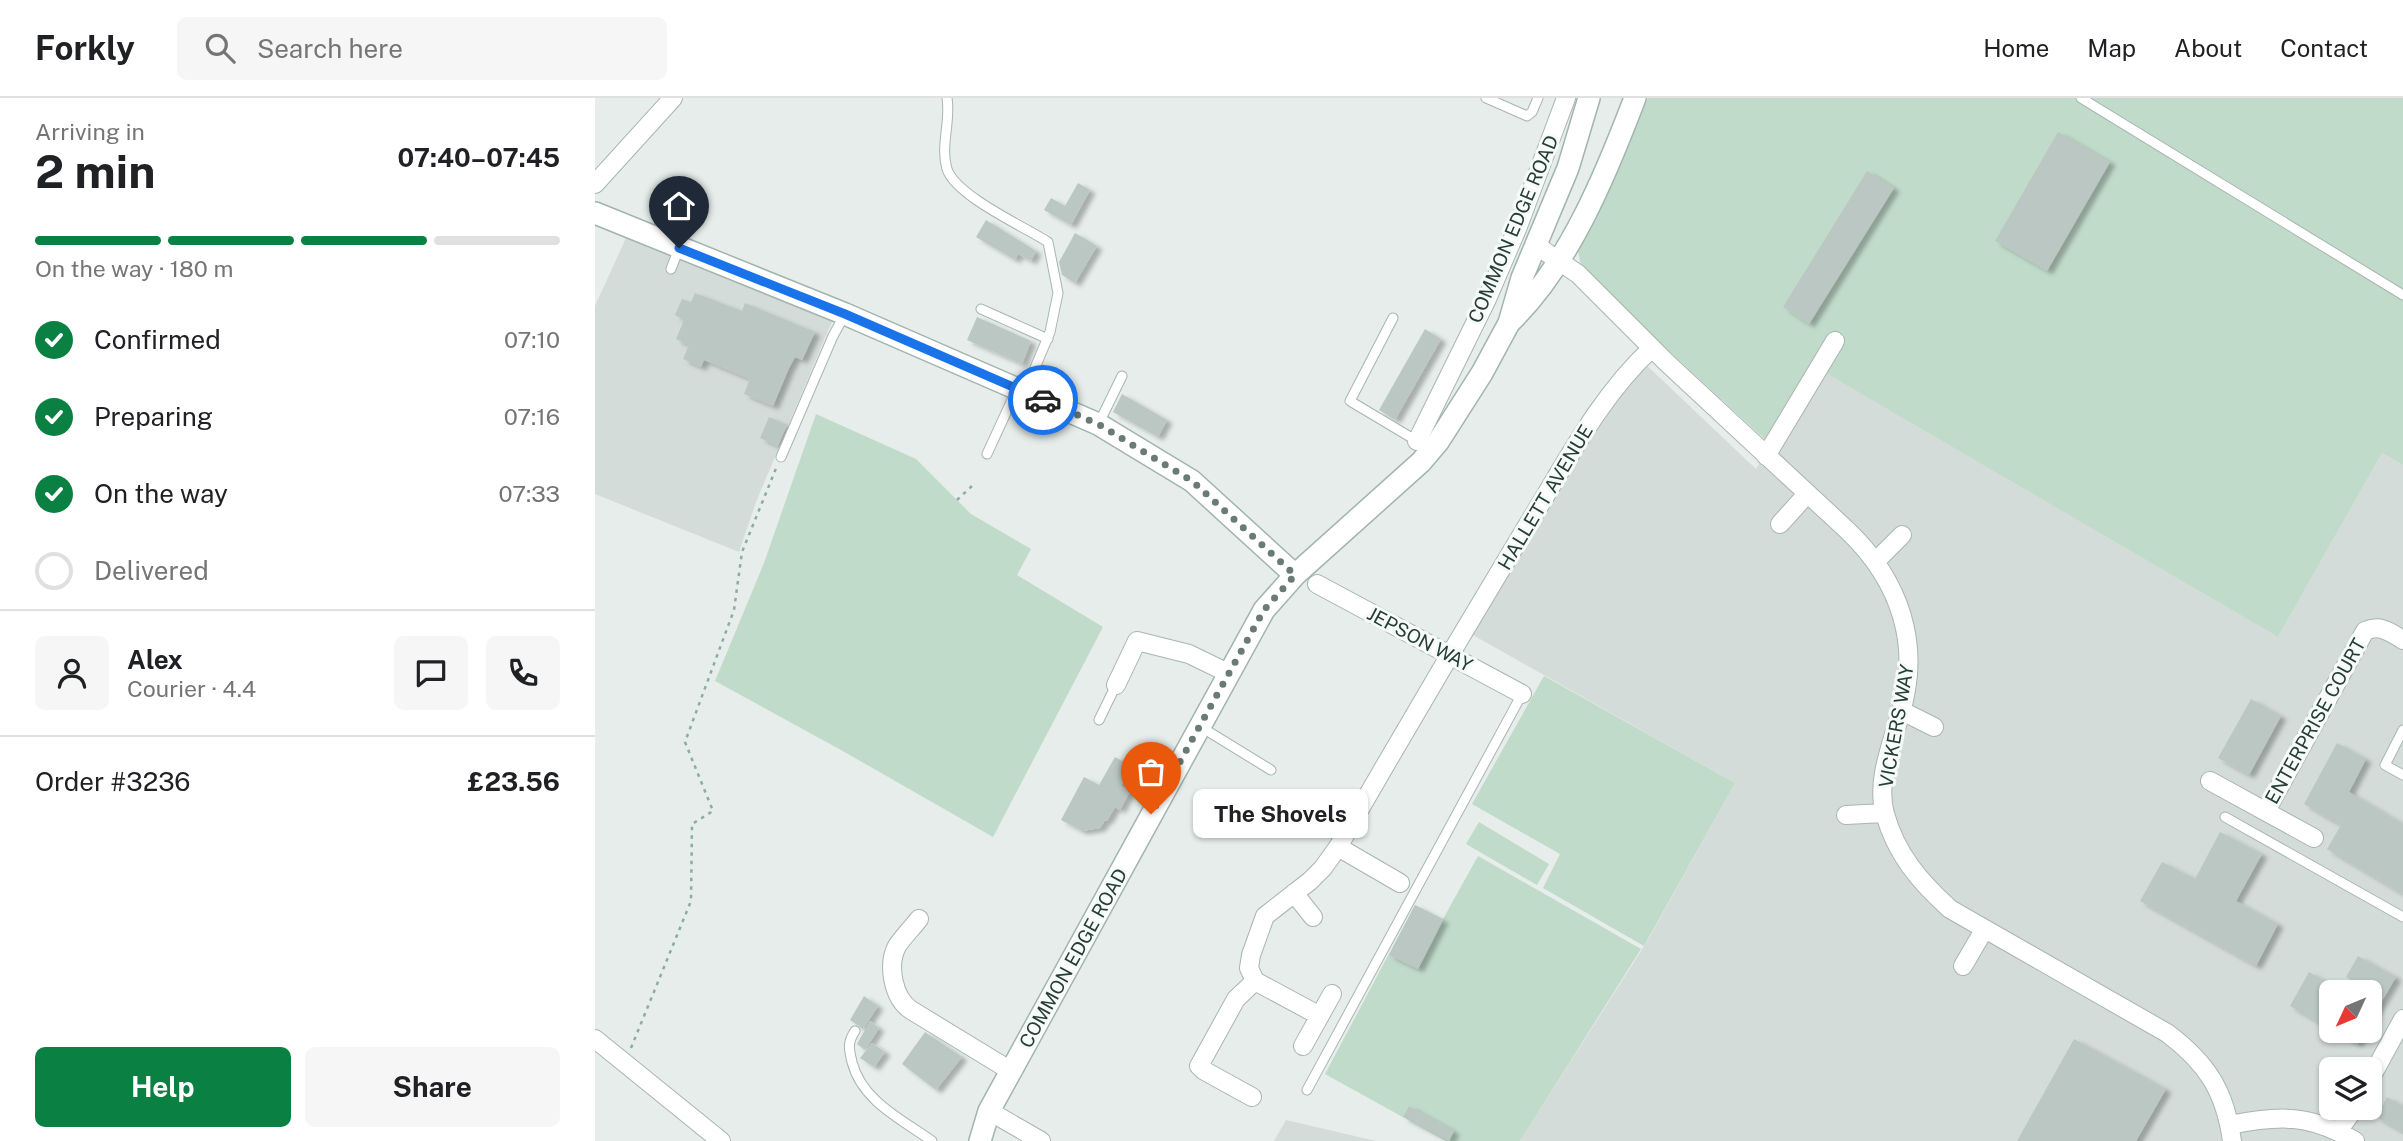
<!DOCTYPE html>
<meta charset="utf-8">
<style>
:root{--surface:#fff;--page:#f6f6f6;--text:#202124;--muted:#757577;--line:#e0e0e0;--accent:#0b8043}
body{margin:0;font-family:"Public Sans",sans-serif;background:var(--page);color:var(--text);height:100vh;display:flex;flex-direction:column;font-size:26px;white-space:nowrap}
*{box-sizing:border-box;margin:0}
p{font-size:23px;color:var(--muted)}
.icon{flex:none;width:38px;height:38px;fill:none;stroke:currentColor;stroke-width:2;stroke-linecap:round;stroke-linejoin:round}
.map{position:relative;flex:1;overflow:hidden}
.side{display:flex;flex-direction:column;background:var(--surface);width:595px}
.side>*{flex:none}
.needle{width:46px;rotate:226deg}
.tools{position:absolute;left:1724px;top:882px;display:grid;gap:14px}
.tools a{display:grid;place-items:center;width:63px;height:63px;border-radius:10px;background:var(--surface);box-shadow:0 2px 5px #0004;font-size:35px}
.pin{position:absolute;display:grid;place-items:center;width:60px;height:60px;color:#fff;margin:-72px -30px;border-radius:50% 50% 50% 0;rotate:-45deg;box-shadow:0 0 7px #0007}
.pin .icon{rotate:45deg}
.courier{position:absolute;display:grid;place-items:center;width:70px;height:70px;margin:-35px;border:5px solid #1a73e8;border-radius:50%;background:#fff;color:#222;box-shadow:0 2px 9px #0007}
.bubble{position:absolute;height:49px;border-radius:10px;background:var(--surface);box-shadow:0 2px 5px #0004;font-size:23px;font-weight:700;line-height:49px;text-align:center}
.summary em{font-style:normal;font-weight:700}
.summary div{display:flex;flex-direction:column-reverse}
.summary{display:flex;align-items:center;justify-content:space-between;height:119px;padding:0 35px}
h1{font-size:46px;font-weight:700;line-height:52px}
.bar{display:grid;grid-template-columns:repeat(4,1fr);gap:10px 7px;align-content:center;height:84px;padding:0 35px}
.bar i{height:9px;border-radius:5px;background:var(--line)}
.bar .active{background:var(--accent)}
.bar p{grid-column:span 4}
.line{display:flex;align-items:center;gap:18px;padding:0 35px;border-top:2px solid var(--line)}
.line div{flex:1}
.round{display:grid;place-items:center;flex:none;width:74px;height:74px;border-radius:10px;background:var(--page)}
ol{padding:0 35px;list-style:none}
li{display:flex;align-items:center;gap:21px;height:77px}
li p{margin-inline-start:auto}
li .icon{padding:7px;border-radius:50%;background:var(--accent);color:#fff;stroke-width:4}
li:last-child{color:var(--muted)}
li i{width:38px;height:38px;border:4px solid var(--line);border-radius:50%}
.button{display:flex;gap:14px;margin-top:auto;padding:14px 35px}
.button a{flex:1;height:80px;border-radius:10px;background:var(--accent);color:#fff;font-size:28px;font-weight:700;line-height:80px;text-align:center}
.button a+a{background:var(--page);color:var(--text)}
header{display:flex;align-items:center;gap:42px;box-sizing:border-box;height:98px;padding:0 35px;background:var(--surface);border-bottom:2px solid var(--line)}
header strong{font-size:33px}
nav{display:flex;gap:38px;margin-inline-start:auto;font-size:24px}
.search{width:490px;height:63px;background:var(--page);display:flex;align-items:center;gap:18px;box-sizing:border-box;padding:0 24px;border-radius:10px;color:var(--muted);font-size:26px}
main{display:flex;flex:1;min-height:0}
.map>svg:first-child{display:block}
.built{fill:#d4dcd9;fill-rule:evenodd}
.green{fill:#c1dbca}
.building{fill:#bbc7c3;filter:url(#shadow)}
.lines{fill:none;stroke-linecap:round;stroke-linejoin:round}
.lane-casing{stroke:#a9b5b1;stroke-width:11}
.street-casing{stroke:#a9b5b1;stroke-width:20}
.secondary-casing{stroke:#a2b4af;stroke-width:24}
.path{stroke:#8aaca4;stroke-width:2.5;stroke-dasharray:3.5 5;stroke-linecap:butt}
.lane{stroke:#fff;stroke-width:9}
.street{stroke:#fff;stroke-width:18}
.secondary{stroke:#fff;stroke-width:21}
.done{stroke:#6a7b76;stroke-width:7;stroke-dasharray:0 12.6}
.route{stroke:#1a73e8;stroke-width:9}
.labels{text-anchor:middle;stroke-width:6;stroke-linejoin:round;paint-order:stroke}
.street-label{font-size:19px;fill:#273d38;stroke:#f6faf8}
</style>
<header>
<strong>Forkly</strong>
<div class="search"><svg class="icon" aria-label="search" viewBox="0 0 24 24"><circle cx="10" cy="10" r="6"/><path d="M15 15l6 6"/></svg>Search here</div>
<nav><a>Home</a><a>Map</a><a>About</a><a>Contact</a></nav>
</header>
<main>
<section class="side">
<div class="summary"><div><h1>2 min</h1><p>Arriving in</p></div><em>07:40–07:45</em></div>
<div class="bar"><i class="active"></i><i class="active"></i><i class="active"></i><i></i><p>On the way · 180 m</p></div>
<ol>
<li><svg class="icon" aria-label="check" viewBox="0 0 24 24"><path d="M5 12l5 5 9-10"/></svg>Confirmed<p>07:10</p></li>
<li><svg class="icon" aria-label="check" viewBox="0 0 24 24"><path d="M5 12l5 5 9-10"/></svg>Preparing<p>07:16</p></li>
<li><svg class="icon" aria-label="check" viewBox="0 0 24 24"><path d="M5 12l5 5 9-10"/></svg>On the way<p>07:33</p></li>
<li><i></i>Delivered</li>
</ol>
<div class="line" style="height:126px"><a class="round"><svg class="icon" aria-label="person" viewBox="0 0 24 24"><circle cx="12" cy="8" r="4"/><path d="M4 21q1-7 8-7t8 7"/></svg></a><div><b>Alex</b><p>Courier · 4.4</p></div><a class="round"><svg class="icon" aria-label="chat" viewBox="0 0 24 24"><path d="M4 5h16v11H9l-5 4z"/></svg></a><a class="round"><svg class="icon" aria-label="phone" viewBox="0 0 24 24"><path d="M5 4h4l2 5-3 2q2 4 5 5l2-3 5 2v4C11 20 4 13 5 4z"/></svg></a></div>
<div class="line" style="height:91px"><div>Order #3236</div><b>£23.56</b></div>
<div class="button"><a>Help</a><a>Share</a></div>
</section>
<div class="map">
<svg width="1808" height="1043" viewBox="0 0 1808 1043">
<defs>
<filter id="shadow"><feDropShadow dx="5.5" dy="3.5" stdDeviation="2" flood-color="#0004"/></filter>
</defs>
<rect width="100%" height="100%" fill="#e6edea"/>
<path class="built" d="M31 140 238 221 161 404 144 454 0 396V208Z
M1045 261 1161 371 1224 270 1683 539 1787 355 1808 367V1043H925L1053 842 1140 685 869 532ZM1736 894H1774V933H1736ZM1736 971H1774V1010H1736Z
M691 1022 781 1043H679Z"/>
<path class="green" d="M1053 0H1808V367L1787 355 1683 539 1224 271 1177 348 987 173 982 148 1026 61Z
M221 316 321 361 376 416 436 451 422 477 508 529 398 739 246 652 120 583 169 465Z
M949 578 1140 685 1049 848 948 790 965 756 877 706Z
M884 724 954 766 942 787 871 746Z
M883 758 1046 851 925 1043H851L730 976 820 807 848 821Z"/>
<path class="building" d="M1463 34 1515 64 1452 173 1400 143Z
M1272 73 1299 90 1214 226 1188 209Z
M483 85 495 92 476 127 449 112 456 100 470 108Z
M391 122 441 153 436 163 423 156 420 162 381 139Z
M480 135 502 148 480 185 467 177 464 164Z
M100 195 147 213 150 205 220 234 207 262 200 259 194 270 178 308 149 296 155 281 109 262 106 269 88 261 94 247 81 241 89 222 80 217 87 201 96 204Z
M382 219 436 243 427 266 372 242Z
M830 231 846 241 800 322 784 312Z
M527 296 572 322 563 339 518 314Z
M174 319 192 327 183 348 165 340Z
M1656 601 1686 618 1654 677 1623 660Z
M1742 645 1771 661 1754 694 1808 726V796L1732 751 1746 727 1709 706Z
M520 659 536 668 526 688 535 693 525 712 520 709 512 723 510 722 505 730 487 733 466 722 489 679 504 687Z
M1625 734 1667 756 1641 803 1683 826 1661 868 1545 803 1567 764 1600 781Z
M820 807 848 822 823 871 794 857Z
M1763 858 1801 879 1774 925V894H1760L1764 887 1751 879Z
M1714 874 1737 887 1732 896 1736 899V932L1695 908Z
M269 898 283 908 268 931 255 922Z
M275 923 284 930 270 952 262 946Z
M1738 933H1770L1762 946Z
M330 934 367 959 341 992 307 966Z
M1479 941 1571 991 1541 1043H1422Z
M277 945 290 954 279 969 265 960Z
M1792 999 1808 1008V1034L1781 1019Z
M814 1008 859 1033 854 1043 808 1019Z"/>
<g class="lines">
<defs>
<path id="lane" d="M352 0C356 23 345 48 352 71 361 98 428 128 453 144L463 195 455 234 430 294
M891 0 932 18 937 14 943 0
M1486 0 1808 197
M76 171 84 150
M386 211 453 241
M798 220 755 303 822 343
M504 325 527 278
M392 356 422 291
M186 359 238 238 250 216
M504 622 521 587
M606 629 676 672
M1808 632 1790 667 1808 677
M1630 719 1808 819
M260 933C252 945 254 951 257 964 267 1003 306 1021 337 1043
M712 992 927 596"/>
<path id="street" d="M0 86 78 0
M942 148 983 176 1071 264 1253 433C1305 483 1327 547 1305 617 1296 648 1281 684 1290 716 1301 756 1325 784 1355 811L1572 935C1612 965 1630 993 1637 1043
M822 343 892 201 922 131 971 0
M1171 358 1240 243
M1185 426 1212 396
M1281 463 1307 437
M722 486 927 596
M521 587 542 543 594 556 633 575
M1307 613 1339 629
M1615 683 1719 740
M1671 713 1770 533C1785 526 1795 534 1808 542
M1251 717 1289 715
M743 749 805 785
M699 795 718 819
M324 821C317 830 308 839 302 848 292 867 298 900 316 912L416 973
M1368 868 1389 832
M660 883 725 918
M0 941 126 1043
M708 948 737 896
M1774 983 1808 921
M657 999 608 972 604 968 641 901 660 883 654 870 656 857 670 818 715 783 728 770 743 749C805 641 868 534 932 428 970 367 1003 300 1057 250
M394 1013 446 1043
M1635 1027C1684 1017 1715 1016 1760 1043
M1743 1033 1760 1010"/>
<path id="secondary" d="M0 115 250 216 503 326 597 383 700 477
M915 224C974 167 1011 76 1040 0
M385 1043 394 1013 669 512 700 477 826 364 843 344 887 275 914 225 927 180 973 70 994 0"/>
</defs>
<use href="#lane" class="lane-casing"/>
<use href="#street" class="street-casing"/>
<use href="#secondary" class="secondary-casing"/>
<path class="path" d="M362 402 378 387
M36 950 96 803 97 726 118 713 90 644 139 512 147 454 182 368"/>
<use href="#lane" class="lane"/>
<use href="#street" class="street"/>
<use href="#secondary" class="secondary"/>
</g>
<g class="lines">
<path class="done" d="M448 302 503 326 597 383 700 477 669 512 556 716"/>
<path class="route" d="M84 150 250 216 448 302"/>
</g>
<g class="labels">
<g class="street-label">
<text transform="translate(918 131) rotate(-67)" y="7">COMMON EDGE ROAD</text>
<text transform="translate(950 399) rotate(-59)" y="7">HALLETT AVENUE</text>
<text transform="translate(825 541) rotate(28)" y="7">JEPSON WAY</text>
<text transform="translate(1720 623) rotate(-61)" y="7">ENTERPRISE COURT</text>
<text transform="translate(1301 628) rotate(-80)" y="7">VICKERS WAY</text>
<text transform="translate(478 860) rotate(-61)" y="7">COMMON EDGE ROAD</text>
</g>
</g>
</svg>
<div class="tools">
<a><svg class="needle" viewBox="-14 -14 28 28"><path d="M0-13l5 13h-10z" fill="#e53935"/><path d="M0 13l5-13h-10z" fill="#757577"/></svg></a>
<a><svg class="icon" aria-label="layers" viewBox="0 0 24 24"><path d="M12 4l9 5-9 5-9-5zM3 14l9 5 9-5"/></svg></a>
</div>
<div class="pin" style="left:556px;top:716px;background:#ea580c"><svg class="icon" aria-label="bag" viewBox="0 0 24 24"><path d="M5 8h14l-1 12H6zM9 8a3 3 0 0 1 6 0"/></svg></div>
<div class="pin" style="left:84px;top:150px;background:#1f2937"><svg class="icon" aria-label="home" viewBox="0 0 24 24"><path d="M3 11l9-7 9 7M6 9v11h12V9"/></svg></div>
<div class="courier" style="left:448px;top:302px"><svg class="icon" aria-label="car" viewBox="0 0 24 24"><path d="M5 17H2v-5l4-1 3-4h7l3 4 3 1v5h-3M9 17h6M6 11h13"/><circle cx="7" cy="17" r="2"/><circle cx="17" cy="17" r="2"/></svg></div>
<div class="bubble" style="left:598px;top:691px;width:175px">The Shovels</div>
</div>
</main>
